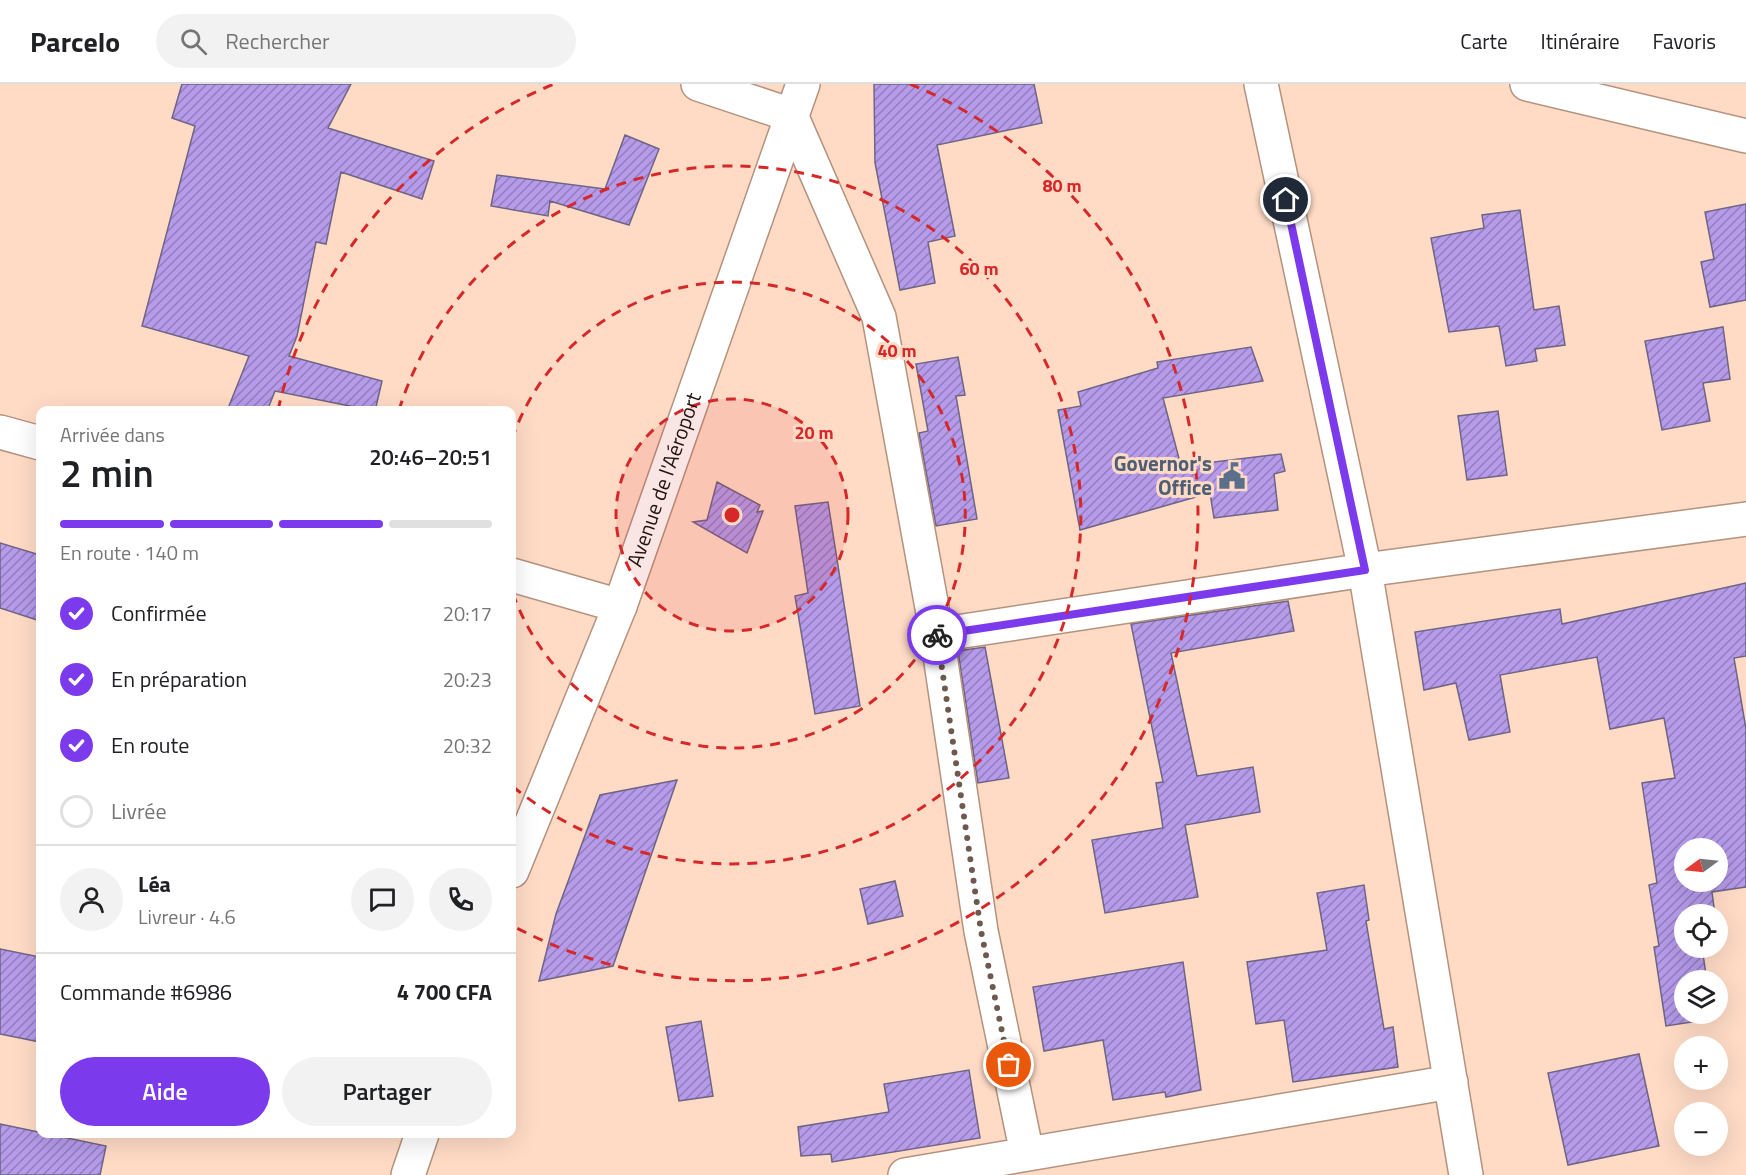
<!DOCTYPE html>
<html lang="fr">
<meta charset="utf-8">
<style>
:root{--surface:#fff;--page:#f2f2f2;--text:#202124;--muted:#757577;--line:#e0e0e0;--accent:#7c3aed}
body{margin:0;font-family:"Titillium Web",sans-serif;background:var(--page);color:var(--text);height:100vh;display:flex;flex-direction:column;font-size:22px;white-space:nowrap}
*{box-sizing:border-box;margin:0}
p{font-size:20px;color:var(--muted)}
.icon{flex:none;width:33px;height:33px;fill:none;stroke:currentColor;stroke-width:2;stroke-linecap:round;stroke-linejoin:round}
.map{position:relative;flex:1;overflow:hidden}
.sheet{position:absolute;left:36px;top:322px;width:480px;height:732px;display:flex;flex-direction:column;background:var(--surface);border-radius:12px;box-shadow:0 6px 24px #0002}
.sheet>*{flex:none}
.needle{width:39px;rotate:255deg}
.tools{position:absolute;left:1674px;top:754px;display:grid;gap:12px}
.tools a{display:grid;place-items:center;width:54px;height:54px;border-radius:50%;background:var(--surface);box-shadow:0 6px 24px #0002;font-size:30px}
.pin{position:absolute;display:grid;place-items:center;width:51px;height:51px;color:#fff;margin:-26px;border:3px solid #fff;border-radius:50%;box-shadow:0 2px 6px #0007}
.courier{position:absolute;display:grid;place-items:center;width:60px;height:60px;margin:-30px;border:4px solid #7c3aed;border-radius:50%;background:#fff;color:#222;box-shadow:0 2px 8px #0007}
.head em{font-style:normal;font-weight:600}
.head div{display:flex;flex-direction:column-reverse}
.head{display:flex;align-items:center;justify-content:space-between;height:102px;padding:0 24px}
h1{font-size:39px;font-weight:600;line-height:45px}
.bar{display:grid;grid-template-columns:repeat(4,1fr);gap:9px 6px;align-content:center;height:72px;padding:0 24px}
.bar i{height:8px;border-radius:4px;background:var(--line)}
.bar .on{background:var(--accent)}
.bar p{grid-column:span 4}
.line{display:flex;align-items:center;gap:15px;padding:0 24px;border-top:2px solid var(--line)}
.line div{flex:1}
.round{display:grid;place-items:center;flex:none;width:63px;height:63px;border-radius:32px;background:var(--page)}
ol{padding:0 24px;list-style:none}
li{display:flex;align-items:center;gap:18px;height:66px}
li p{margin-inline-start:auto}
li .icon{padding:6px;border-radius:50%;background:var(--accent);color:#fff;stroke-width:4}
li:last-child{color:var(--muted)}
li i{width:33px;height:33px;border:3px solid var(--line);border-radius:50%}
.button{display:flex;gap:12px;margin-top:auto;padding:12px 24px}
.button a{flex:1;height:69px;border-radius:36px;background:var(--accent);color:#fff;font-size:24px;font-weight:600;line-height:69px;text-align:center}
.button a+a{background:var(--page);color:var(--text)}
header{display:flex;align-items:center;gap:36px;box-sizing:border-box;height:84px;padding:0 30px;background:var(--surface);border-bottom:2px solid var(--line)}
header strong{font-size:28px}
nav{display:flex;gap:33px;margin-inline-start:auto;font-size:21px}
.search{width:420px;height:54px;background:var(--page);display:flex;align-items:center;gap:15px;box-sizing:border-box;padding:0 21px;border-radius:33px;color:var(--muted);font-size:22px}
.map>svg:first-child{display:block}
.building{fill:url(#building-hatch);stroke:#6e6483;stroke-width:1.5;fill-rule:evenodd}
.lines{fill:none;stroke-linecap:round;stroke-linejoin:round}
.minor-casing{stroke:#b3927e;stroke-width:36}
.tertiary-casing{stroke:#b3927e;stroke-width:36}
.primary-casing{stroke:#b3927e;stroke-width:36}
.minor{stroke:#fff;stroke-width:33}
.tertiary{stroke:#fff;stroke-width:33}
.primary{stroke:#fff;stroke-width:33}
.done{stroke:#6d594d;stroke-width:6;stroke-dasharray:0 10.8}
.route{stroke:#7c3aed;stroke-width:8}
.ring{fill:none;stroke:#d62828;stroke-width:3;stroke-dasharray:10 8}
.labels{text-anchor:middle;stroke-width:6;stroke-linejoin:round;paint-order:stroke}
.service-label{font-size:21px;font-weight:bold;fill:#4e5e75;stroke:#ffdbc6;text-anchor:end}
.street-label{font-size:21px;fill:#1f130c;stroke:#ffdbc6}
.centre{fill:#d62828;stroke:#ffdbc6;stroke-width:3}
.ring-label{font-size:18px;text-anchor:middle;font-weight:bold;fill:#d62828;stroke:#ffdbc6;stroke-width:6;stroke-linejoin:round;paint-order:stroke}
</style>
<header>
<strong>Parcelo</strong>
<div class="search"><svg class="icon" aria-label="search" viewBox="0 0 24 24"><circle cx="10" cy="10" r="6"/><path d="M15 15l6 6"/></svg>Rechercher</div>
<nav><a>Carte</a><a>Itinéraire</a><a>Favoris</a></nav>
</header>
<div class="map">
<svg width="1746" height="1091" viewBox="0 0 1746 1091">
<defs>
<pattern id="building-hatch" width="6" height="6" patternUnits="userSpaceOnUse" patternTransform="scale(1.5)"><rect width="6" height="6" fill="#b69beb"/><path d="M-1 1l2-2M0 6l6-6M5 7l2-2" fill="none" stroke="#937dbd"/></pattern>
</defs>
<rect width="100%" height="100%" fill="#ffdbc6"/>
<path class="building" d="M182 0H351L328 44 434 77 422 115 341 88 326 160 316 158 297 252 289 272 382 297 375 327 275 307 267 327H227L249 272 142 242 195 42 172 34Z
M874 0H1034L1042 39 937 61 955 152 928 158 935 199 900 206 875 79Z
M625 51 659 65 629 141 550 117 548 132 491 122 497 91 605 105Z
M1746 120V216L1710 223 1701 178 1714 175 1705 128Z
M1520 126 1534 226 1559 222 1565 261 1535 265 1537 277 1506 282 1499 242 1449 248 1431 154 1484 144 1482 131Z
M1723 243 1730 295 1703 299 1710 337 1662 346 1645 257Z
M1251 263 1263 297 1163 314 1181 382 1281 370 1285 387 1274 390 1278 426 1214 434 1210 409 1080 446 1058 326 1081 322 1078 308 1158 284 1157 278Z
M958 273 965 311 956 312 977 435 936 442 919 349 928 347 916 280Z
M1498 327 1507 391 1467 396 1458 332Z
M717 398 760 421 757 428 763 427 747 469 693 438 707 436Z
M828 418 860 622 815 630 795 512 808 509 795 422Z
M0 459 40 471V537L0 524Z
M1746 499V572L1734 574 1746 645V803L1712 808 1715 831H1684V864H1702L1707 897H1684V930H1711L1712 935 1666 942 1654 863 1659 862 1649 801 1657 799 1642 699 1675 694 1664 634 1610 645 1597 573 1500 591 1510 648 1469 656 1456 599 1424 606 1415 548 1560 525 1562 540ZM1684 765H1718V798H1684Z
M1288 517 1294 547 1171 569 1197 692 1253 683 1260 728 1185 741 1198 813 1105 829 1092 756 1163 744 1156 699 1163 698 1131 540Z
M985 563 1009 694 978 699 958 567Z
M677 696 613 882 539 897 556 830 600 711Z
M895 797 903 832 868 840 860 805Z
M1364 801 1369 836 1366 837 1384 945 1393 943 1398 983 1293 998 1284 936 1256 940 1247 878 1327 866 1317 809Z
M0 865 40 873V958L0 950Z
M1183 878 1201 1006 1166 1013 1165 1008 1113 1016 1103 956 1044 967 1033 903Z
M701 937 713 1012 679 1017 666 943Z
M1639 970 1659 1062 1568 1081 1548 989Z
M969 986 980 1054 832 1078 831 1070 801 1072 798 1043 889 1028 884 1000Z
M0 1040 106 1062 100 1091H0Z"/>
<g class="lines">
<defs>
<path id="minor" d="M698 0 791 31 879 233 937 551 981 847 1027 1070
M1261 0 1365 486 1466 1091
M0 348 40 359
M512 491 620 522
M937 551 1365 486 1746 435
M905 1091 1451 998"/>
<path id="tertiary" d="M1527 0 1746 52"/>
<g id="primary">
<path id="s1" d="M512 787 620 522 803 0"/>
<path d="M408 1091 422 1050"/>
</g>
</defs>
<use href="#minor" class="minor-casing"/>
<use href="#tertiary" class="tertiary-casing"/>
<use href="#primary" class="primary-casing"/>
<use href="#minor" class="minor"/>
<use href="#tertiary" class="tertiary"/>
<use href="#primary" class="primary"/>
</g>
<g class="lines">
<path class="done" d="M937 551 981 847 1009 981"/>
<path class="route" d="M937 551 1365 486 1286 116"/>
</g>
<circle cx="732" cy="431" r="116" fill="#d62828" fill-opacity=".12"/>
<g class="ring">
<circle cx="732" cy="431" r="116"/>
<path d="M512 355A233 233 0 1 1 512 507"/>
<path d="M399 326A349 349 0 1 1 512 702"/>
<path d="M278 326A466 466 0 0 1 554 0M910 0A466 466 0 1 1 513 842"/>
</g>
<defs>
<symbol id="civic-bare" viewBox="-9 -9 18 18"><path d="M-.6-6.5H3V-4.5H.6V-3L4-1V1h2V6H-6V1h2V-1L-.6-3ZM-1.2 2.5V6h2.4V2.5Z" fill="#5c6f8a" stroke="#ffdbc6" stroke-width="2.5" paint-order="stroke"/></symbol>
</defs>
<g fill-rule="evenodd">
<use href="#civic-bare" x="1213" y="373" width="38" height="38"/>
</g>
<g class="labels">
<g class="service-label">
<text x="1212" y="387">Governor's<tspan x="1212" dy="24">Office</tspan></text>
</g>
<g class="street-label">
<text dy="7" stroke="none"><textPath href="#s1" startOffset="420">Avenue de l'Aéroport</textPath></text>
</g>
</g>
<circle cx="732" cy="431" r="9" class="centre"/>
<g class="ring-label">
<text x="1062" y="108">80 m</text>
<text x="979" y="191">60 m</text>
<text x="897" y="273">40 m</text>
<text x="814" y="355">20 m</text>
</g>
</svg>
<div class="tools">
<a><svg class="needle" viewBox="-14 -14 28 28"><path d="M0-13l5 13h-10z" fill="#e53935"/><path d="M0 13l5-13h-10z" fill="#757577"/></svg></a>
<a><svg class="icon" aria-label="locate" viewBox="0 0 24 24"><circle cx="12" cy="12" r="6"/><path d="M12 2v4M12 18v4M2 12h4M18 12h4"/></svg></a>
<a><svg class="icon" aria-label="layers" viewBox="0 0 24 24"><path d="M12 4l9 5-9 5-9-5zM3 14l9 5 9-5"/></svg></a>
<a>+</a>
<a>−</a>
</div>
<div class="pin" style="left:1009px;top:981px;background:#ea580c"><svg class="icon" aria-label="bag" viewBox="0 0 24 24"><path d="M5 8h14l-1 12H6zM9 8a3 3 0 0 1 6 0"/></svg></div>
<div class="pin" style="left:1286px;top:116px;background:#1f2937"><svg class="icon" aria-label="home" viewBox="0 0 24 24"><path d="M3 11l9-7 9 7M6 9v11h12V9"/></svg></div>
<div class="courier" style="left:937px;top:551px"><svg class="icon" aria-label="bike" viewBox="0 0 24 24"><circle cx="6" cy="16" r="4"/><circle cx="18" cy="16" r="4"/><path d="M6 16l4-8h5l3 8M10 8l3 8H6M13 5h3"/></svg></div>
<section class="sheet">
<div class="head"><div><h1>2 min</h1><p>Arrivée dans</p></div><em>20:46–20:51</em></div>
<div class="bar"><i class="on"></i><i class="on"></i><i class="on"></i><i></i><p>En route · 140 m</p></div>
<ol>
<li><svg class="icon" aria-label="check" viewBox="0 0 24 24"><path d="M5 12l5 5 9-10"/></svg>Confirmée<p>20:17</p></li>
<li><svg class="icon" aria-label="check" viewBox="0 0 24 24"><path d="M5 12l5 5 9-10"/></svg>En préparation<p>20:23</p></li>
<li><svg class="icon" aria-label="check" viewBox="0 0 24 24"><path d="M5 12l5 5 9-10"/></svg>En route<p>20:32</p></li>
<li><i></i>Livrée</li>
</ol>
<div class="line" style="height:108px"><a class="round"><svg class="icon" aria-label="person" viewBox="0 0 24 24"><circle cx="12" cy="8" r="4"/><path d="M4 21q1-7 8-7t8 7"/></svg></a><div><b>Léa</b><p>Livreur · 4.6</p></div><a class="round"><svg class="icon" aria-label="chat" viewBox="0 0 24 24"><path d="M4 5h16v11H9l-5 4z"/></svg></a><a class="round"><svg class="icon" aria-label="phone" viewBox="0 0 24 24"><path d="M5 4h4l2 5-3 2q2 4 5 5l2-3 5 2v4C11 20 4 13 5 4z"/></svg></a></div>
<div class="line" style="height:78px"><div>Commande #6986</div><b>4 700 CFA</b></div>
<div class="button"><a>Aide</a><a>Partager</a></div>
</section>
</div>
